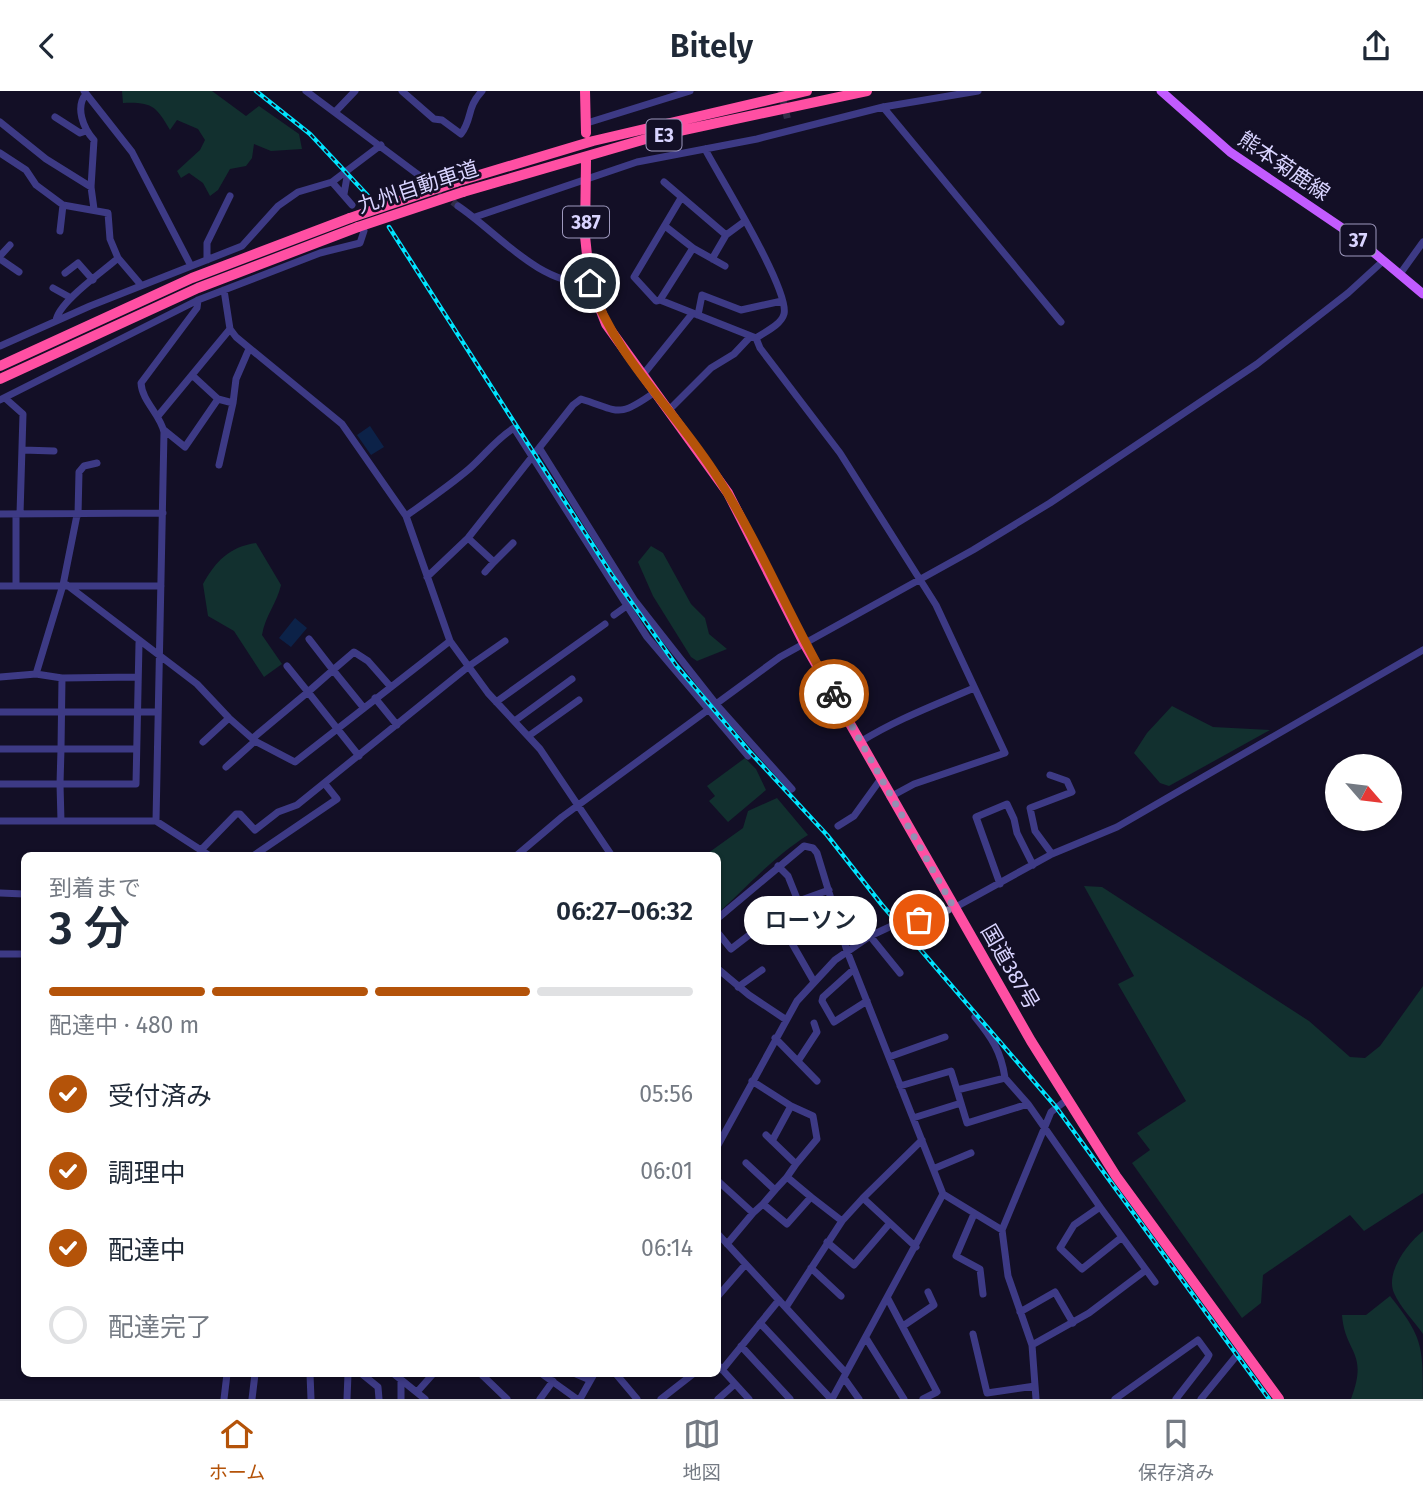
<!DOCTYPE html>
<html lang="ja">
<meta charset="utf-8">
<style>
:root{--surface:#fff;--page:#f6f6f7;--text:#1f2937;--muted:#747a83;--line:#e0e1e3;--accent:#b45309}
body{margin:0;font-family:"Fira Sans","Noto Sans JP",sans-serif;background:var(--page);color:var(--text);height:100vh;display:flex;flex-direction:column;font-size:26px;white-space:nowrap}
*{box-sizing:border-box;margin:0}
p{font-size:23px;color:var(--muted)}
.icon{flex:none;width:38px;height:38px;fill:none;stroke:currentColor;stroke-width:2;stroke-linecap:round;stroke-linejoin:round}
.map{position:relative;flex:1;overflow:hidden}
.drawer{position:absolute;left:21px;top:761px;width:700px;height:525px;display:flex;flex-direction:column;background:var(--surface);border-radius:10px;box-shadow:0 2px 5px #0004}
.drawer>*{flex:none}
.needle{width:46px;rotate:118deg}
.fabs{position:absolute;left:1325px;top:663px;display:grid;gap:14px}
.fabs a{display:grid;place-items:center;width:77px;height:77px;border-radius:50%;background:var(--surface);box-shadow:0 2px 5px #0004;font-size:35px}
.pin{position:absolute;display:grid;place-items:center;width:60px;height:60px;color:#fff;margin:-30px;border:4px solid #fff;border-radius:50%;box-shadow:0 2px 7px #0007}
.courier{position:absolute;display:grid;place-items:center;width:70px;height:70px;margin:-35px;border:5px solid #b45309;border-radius:50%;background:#fff;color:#222;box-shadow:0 2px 9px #0007}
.bubble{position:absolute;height:49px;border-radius:24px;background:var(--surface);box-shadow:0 2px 5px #0004;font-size:23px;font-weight:600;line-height:49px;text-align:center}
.overview em{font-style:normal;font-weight:600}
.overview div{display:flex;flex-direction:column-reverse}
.overview{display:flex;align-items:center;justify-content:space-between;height:119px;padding:0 28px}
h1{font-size:46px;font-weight:600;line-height:52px}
.bar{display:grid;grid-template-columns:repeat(4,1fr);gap:10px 7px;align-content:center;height:84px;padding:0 28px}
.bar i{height:9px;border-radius:5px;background:var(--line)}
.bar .on{background:var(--accent)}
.bar p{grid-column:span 4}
ol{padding:0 28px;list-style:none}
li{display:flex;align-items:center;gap:21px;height:77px}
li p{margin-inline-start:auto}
li .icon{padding:7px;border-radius:50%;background:var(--accent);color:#fff;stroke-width:4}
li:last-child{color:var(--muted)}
li i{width:38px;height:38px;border:4px solid var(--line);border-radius:50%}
header{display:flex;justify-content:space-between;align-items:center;height:91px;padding:0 28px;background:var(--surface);font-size:32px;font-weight:600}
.tabs{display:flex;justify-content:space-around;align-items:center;height:98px;border-top:2px solid var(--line);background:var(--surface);font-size:19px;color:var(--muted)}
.tabs a{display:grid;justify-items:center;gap:4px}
.tabs .on{color:var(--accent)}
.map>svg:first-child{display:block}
.green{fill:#12302f}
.water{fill:#0c2248}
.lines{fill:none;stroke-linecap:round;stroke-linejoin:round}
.minor-tunnel{stroke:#312d47;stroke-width:7;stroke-dasharray:7 3.5;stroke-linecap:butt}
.minor{stroke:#3d3a85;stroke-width:7}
.major{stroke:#c25bff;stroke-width:9}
.highway{stroke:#ff4fa3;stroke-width:10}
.rail-casing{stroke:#00e5ff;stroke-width:4.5}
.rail{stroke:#130f26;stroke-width:2;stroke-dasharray:5;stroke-linecap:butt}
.highway-bridge{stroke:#ff4fa3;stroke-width:10}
.done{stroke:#948fb3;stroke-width:7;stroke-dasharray:0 12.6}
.route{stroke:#b45309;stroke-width:9}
.labels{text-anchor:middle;stroke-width:5;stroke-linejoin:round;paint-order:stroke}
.shield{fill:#130f26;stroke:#9e99be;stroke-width:2}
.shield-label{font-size:19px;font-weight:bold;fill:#d9d4ff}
.street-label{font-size:21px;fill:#d9d4ff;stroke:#130f26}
</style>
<header><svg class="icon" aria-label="back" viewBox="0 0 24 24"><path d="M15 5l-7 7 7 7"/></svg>Bitely<svg class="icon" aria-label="share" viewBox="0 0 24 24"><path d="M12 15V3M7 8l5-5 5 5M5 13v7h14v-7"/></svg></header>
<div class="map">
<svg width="1423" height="1308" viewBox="0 0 1423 1308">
<rect width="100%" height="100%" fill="#130f26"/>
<path class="green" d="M122 0H212L246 25 259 15 299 43 302 58 271 60 254 53 252 67 246 75 230 78 218 99 210 105 203 92 189 82 181 87 177 80 200 59 205 49 198 38 177 29 170 39C156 15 152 11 123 12Z
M256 452 281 494C277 512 265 525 262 544L282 573 264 586 234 540 208 525 203 493C216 470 229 456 256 452Z
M651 455 663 462 691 513 705 527 709 543 727 558 697 570 691 566 653 505 638 471Z
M1172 615 1213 636 1270 639 1169 695 1160 692 1134 662 1147 642Z
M745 667 756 678 766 699 728 731 709 710 715 705 707 695Z
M777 707 808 744C773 766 748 795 718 822V765H704L743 737 748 720Z
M1084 795 1102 796 1309 930 1350 966 1365 967 1380 955 1423 895V1102L1364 1140 1350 1124 1263 1184 1261 1212 1242 1227 1132 1072 1150 1059 1137 1042 1186 1010 1118 893 1134 885Z
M1423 1140V1243C1414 1230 1400 1216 1394 1202 1385 1181 1408 1152 1423 1140Z
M1390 1205C1423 1246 1423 1255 1423 1308H1351C1369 1260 1345 1263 1342 1224H1366Z"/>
<path class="water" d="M370 335 384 356 371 364 357 344Z
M295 527 307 537 291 556 279 547Z"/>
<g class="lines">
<path class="minor-tunnel" d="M781 0 788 30
M428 91 458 115"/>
<path class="minor" d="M84 0 132 61 191 175
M306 0 428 91
M402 0 434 28 442 29 461 43C473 27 466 17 482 0
M86 3C75 16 83 37 94 49L91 96 94 118
M883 16 1061 231
M336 20 355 0
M55 26 80 42 86 40
M0 31 46 68 91 96
M587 32 690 0
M705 58C719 85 790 199 784 223 781 234 765 241 756 247
M0 62 26 79 36 94 63 114 108 122 110 148 118 167
M332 91 352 114
M664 91 726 144
M344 103 347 86 345 82
M458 115C497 141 539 194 590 192
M475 126 637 71 757 48 883 16 978 0
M665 135 693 157 660 209 756 247 760 257 840 362 936 514 1005 662 914 693 890 706
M60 140 63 114
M693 157 725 175
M0 165 10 154
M0 168 19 181
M712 168 726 144 745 130
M207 169V152L230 105
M65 182 78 172 93 189
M1400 183 1423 151
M53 197 71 207
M224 199 230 238 236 246 342 333 406 425 450 550 488 602 540 658 612 765
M660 209 656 210 634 186 681 107
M698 224 702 204 741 219 782 210
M56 230C58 211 104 180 118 167L141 194
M0 255 90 215 242 155 278 115 298 101 332 91 381 54
M192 284 218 308 233 312 236 288 249 258
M642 285 692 223
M5 307 23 323 20 423
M0 309 198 209 320 162 360 152 364 140
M669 319 711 277 734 263 750 246
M158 325 230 238
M164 339 185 356 218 308
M540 358 635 510 716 613 792 698
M23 359 54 360
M219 374 233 312
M0 423 163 422
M16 423V495
M78 424 79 381 84 375 97 372
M406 425C427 410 449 395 469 378 485 364 496 348 514 337L647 546 748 665
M468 447 494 471 513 452
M485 481 494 471
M427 486 468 447 573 314 581 308C620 320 617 328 655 301
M67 494 197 593 229 627 255 650 295 671 450 550
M0 495H161
M614 524 628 514
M309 548 333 579 354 561 368 570 390 595
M287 575 308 601 333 579 363 616
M36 583 62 587 61 658H136
M0 586 36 583 63 494 77 424
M62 587 136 586
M375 607 397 634
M496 611 605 533
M0 621H158
M516 629 572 588
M530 644 579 609
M253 647 308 601 359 665
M203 651 229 627
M860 651C897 628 935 614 974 597
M0 658H61L60 693H136L139 552
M226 676 255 650
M1050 684 1067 690 1072 701 1030 717 1035 740 1052 763
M0 693H60L61 730
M0 730H156L210 765
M156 730 164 341C160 323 142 310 141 292L197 217 198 209
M838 735 854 725 880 689
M201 759 236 723H240L255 739 278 721 297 714 469 575 505 550
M253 765 337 708 325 693
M516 765 562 726 780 566 973 459 1050 412 1257 273 1348 202 1383 170
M778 775 788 785 798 810
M1000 793 976 726 1007 713 1014 728 1017 742 1033 774
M0 802 24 803
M793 812 829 799
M718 827 804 755 813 757 817 762 847 860 943 1103 832 1308
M718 842 731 858 770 828H778L813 889
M870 845 900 882
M0 863H24
M718 878 749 904 785 928
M854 878 823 906 822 910 834 931 867 910
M738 896 762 879
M975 926C992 947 1001 960 1005 987
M775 947 817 990
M889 966 945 946
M798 970 817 941 814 932
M752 990 791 1015
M900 995 951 980 957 999
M1028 1013 967 1032 957 999 1005 987 1028 1013 1100 1116 1074 1134 1060 1157 1082 1178 1122 1146 1155 1191
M913 1027 961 1012
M766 1044 796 1073 787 1086
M772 1050 791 1015 813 1025 817 1048 796 1073
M718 1054 797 910 835 869 870 845 898 832 954 817 1052 763 1117 736 1423 559
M746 1072 775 1099 763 1113
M933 1078 971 1062
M718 1090 753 1122 727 1153
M775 1099 787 1086 811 1106
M943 1103 1002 1139
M863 1107 922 1049
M1100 1116 1122 1146
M753 1122 763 1113 787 1133 811 1106 842 1130 786 1216
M974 1123 956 1165 980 1178 983 1203
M842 1130 863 1107 890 1132
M718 1143 846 1282
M827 1151 854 1174 890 1132 916 1156
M811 1177 841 1205
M718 1205 745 1174
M888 1208 937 1301 923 1308
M1020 1221 1055 1201 1073 1232
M760 1232 831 1308
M903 1235 934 1214 928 1201
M973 1243 987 1302 1035 1295
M866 1247 904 1308
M1032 1254 1089 1222 1146 1179
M741 1255 790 1308
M718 1274 749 1308
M722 1279 779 1209
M310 1283 311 1308
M362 1283 378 1296 379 1308
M394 1283 425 1308
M481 1283 507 1308
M542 1283 577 1308
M576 1283 590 1289
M616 1283 637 1308
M844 1287 859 1308
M417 1301 433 1283
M224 1308 227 1283
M252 1308 255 1283
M347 1308 348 1283
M401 1308V1289
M540 1308 553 1290
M580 1308 594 1283
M661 1308 693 1283
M718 1308 735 1293
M1036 1308 1032 1254 1008 1185 1002 1139 1051 1021 1068 1008
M1115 1308 1198 1249 1209 1264 1207 1268 1176 1308
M1201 1308 1242 1258"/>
<path class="major" d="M1161 0 1230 61 1354 145 1423 203"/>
<path class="highway" d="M585 0 586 42
M586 69 585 145 590 192 606 233 728 402 804 552 1031 950 1116 1085 1279 1308
M456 91 593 50 807 0
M463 101 656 45 867 0
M0 275 192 187 350 127
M0 288 198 197 358 136"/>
<defs>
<path id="rail" d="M256 0 310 43 370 107
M389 136 612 484 676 574 749 660 827 744 882 814 1056 1016 1269 1308"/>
</defs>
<use href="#rail" class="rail-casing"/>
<use href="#rail" class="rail"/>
<path class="highway-bridge" d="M350 127 456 91
M358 136 463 101"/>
</g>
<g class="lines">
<path class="done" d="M834 603 954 817 919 829"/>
<path class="route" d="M590 192C615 267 677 321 718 387 762 456 792 533 834 603"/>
</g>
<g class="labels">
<g class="shield">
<rect x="646.5" y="28.5" width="35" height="31" rx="5"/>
<rect x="563" y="115.5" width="46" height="31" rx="5"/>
<rect x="1340.5" y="133.5" width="35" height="31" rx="5"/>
</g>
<g class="shield-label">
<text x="664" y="51">E3</text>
<text x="586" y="138">387</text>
<text x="1358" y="156">37</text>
</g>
<g class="street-label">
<text transform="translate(1284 75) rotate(34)" y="7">熊本菊鹿線</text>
<text transform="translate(418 96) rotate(-18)" y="7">九州自動車道</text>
<text transform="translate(1010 876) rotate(60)" y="7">国道387号</text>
</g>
</g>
</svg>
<div class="fabs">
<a><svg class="needle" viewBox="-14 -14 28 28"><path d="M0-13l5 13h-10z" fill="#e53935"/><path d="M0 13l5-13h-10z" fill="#747a83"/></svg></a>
</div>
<div class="pin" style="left:919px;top:829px;background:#ea580c"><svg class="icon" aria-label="bag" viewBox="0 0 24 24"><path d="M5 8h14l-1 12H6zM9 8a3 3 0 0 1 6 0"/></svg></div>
<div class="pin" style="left:590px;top:192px;background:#1f2937"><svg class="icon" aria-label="home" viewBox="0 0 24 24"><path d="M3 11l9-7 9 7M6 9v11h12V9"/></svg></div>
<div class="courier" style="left:834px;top:603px"><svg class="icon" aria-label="bike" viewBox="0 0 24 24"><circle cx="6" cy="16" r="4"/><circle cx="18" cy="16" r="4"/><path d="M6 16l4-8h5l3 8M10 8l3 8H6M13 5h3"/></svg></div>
<div class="bubble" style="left:744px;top:805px;width:133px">ローソン</div>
<section class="drawer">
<div class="overview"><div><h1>3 分</h1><p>到着まで</p></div><em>06:27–06:32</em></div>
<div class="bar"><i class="on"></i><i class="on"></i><i class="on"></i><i></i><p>配達中 · 480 m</p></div>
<ol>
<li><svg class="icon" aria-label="check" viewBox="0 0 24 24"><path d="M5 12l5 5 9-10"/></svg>受付済み<p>05:56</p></li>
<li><svg class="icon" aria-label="check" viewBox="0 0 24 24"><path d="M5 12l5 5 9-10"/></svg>調理中<p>06:01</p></li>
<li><svg class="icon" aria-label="check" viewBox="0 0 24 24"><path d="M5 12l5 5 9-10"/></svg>配達中<p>06:14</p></li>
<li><i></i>配達完了</li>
</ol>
</section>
</div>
<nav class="tabs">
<a class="on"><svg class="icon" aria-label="home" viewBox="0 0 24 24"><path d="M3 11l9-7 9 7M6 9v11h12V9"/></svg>ホーム</a>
<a><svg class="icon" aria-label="map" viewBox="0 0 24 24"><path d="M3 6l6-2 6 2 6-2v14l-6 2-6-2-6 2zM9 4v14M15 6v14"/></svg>地図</a>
<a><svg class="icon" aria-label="saved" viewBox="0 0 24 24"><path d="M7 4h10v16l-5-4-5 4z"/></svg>保存済み</a>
</nav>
